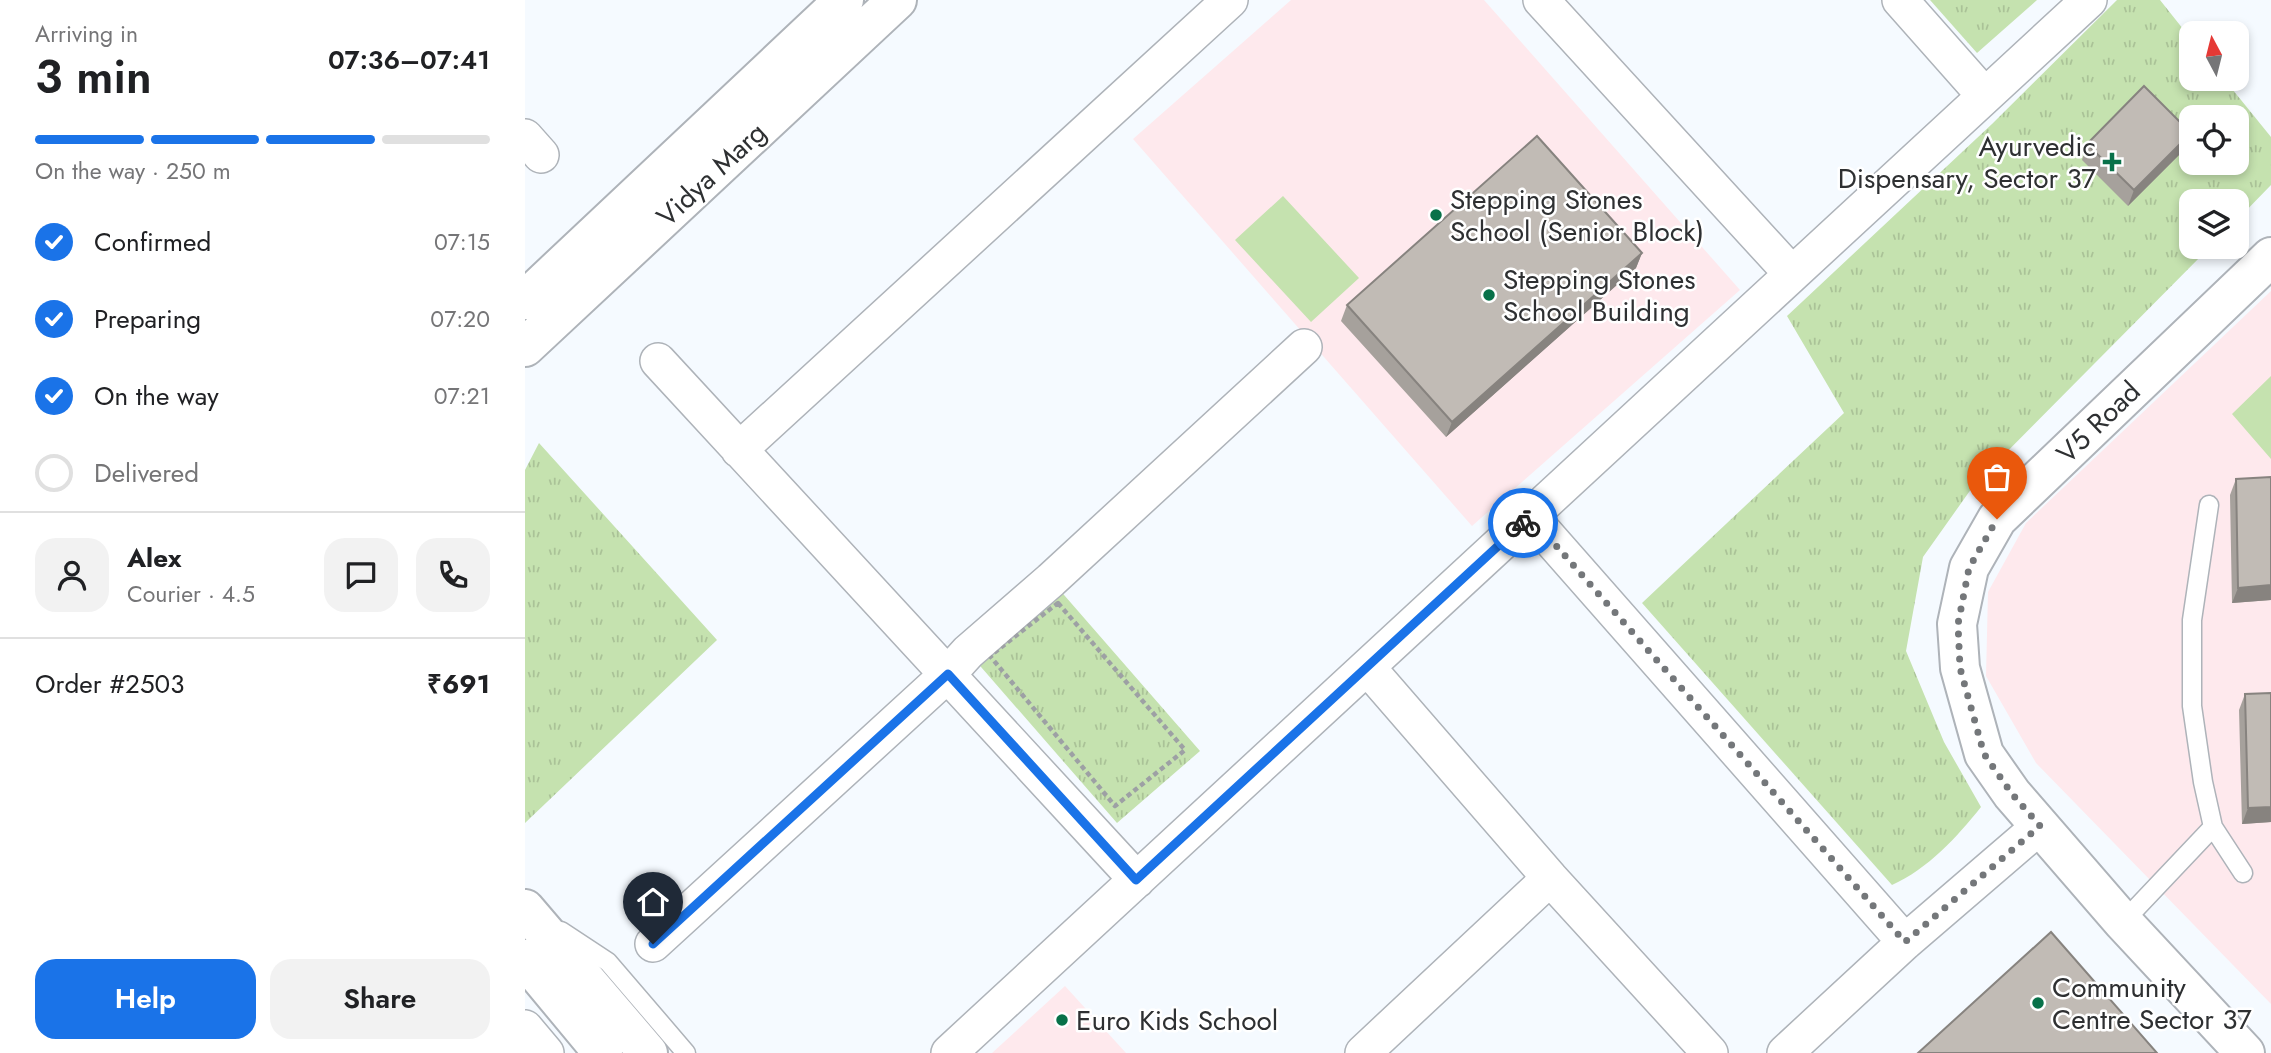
<!DOCTYPE html>
<meta charset="utf-8">
<style>
:root{--surface:#fff;--page:#f2f2f2;--text:#202124;--muted:#757577;--line:#e0e0e0;--accent:#1a73e8}
body{margin:0;font-family:Jost,sans-serif;background:var(--page);color:var(--text);height:100vh;display:flex;flex-direction:column;font-size:26px;white-space:nowrap}
*{box-sizing:border-box;margin:0}
p{font-size:23px;color:var(--muted)}
.icon{flex:none;width:38px;height:38px;fill:none;stroke:currentColor;stroke-width:2;stroke-linecap:round;stroke-linejoin:round}
.map{position:relative;flex:1;overflow:hidden}
.drawer{display:flex;flex-direction:column;background:var(--surface);width:525px}
.drawer>*{flex:none}
.needle{width:46px;rotate:353deg}
.buttons{position:absolute;left:1654px;top:21px;display:grid;gap:14px}
.buttons a{display:grid;place-items:center;width:70px;height:70px;border-radius:14px;background:var(--surface);box-shadow:0 4px 10px #0003;font-size:35px}
.pin{position:absolute;display:grid;place-items:center;width:60px;height:60px;color:#fff;margin:-72px -30px;border-radius:50% 50% 50% 0;rotate:-45deg;box-shadow:0 0 7px #0007}
.pin .icon{rotate:45deg}
.courier{position:absolute;display:grid;place-items:center;width:70px;height:70px;margin:-35px;border:5px solid #1a73e8;border-radius:50%;background:#fff;color:#222;box-shadow:0 2px 9px #0007}
.head em{font-style:normal;font-weight:600}
.head div{display:flex;flex-direction:column-reverse}
.head{display:flex;align-items:center;justify-content:space-between;height:119px;padding:0 35px}
h1{font-size:46px;font-weight:600;line-height:52px}
.bar{display:grid;grid-template-columns:repeat(4,1fr);gap:10px 7px;align-content:center;height:84px;padding:0 35px}
.bar i{height:9px;border-radius:5px;background:var(--line)}
.bar .current{background:var(--accent)}
.bar p{grid-column:span 4}
.line{display:flex;align-items:center;gap:18px;padding:0 35px;border-top:2px solid var(--line)}
.line div{flex:1}
.round{display:grid;place-items:center;flex:none;width:74px;height:74px;border-radius:21px;background:var(--page)}
ol{padding:0 35px;list-style:none}
li{display:flex;align-items:center;gap:21px;height:77px}
li p{margin-inline-start:auto}
li .icon{padding:7px;border-radius:50%;background:var(--accent);color:#fff;stroke-width:4}
li:last-child{color:var(--muted)}
li i{width:38px;height:38px;border:4px solid var(--line);border-radius:50%}
.cta{display:flex;gap:14px;margin-top:auto;padding:14px 35px}
.cta a{flex:1;height:80px;border-radius:21px;background:var(--accent);color:#fff;font-size:28px;font-weight:600;line-height:80px;text-align:center}
.cta a+a{background:var(--page);color:var(--text)}
main{display:flex;flex:1;min-height:0}
.map>svg:first-child{display:block}
.education{fill:#fee9ed}
.grass{fill:#c5e2af}
.park{fill:url(#park-tufts);fill-rule:evenodd}
.lines{fill:none;stroke-linecap:round;stroke-linejoin:round}
.lane-casing{stroke:#aeb3b9;stroke-width:21}
.street-casing{stroke:#aeb3b9;stroke-width:38}
.secondary-casing{stroke:#aeb3b9;stroke-width:42}
.path{stroke:#9da0a4;stroke-width:4.5;stroke-dasharray:5 3.5;stroke-linecap:butt}
.lane{stroke:#fff;stroke-width:18}
.street{stroke:#fff;stroke-width:35}
.secondary{stroke:#fff;stroke-width:38}
.wall{fill:#a6a19c}
.shaded-wall{fill:#87837f}
.building{fill:#c1bbb5;stroke:#87837f;stroke-width:2}
.done{stroke:#74777a;stroke-width:7;stroke-dasharray:0 12.6}
.route{stroke:#1a73e8;stroke-width:9}
.poi-dot{fill:#087149;stroke:#fff;stroke-width:2.5}
.labels{text-anchor:middle;stroke-width:5;stroke-linejoin:round;paint-order:stroke}
.poi-label{font-size:28px;fill:#2e3032;stroke:#fff;text-anchor:start}
.street-label{font-size:28px;fill:#2e3032;stroke:#fff}
</style>
<main>
<section class="drawer">
<div class="head"><div><h1>3 min</h1><p>Arriving in</p></div><em>07:36–07:41</em></div>
<div class="bar"><i class="current"></i><i class="current"></i><i class="current"></i><i></i><p>On the way · 250 m</p></div>
<ol>
<li><svg class="icon" aria-label="check" viewBox="0 0 24 24"><path d="M5 12l5 5 9-10"/></svg>Confirmed<p>07:15</p></li>
<li><svg class="icon" aria-label="check" viewBox="0 0 24 24"><path d="M5 12l5 5 9-10"/></svg>Preparing<p>07:20</p></li>
<li><svg class="icon" aria-label="check" viewBox="0 0 24 24"><path d="M5 12l5 5 9-10"/></svg>On the way<p>07:21</p></li>
<li><i></i>Delivered</li>
</ol>
<div class="line" style="height:126px"><a class="round"><svg class="icon" aria-label="person" viewBox="0 0 24 24"><circle cx="12" cy="8" r="4"/><path d="M4 21q1-7 8-7t8 7"/></svg></a><div><b>Alex</b><p>Courier · 4.5</p></div><a class="round"><svg class="icon" aria-label="chat" viewBox="0 0 24 24"><path d="M4 5h16v11H9l-5 4z"/></svg></a><a class="round"><svg class="icon" aria-label="phone" viewBox="0 0 24 24"><path d="M5 4h4l2 5-3 2q2 4 5 5l2-3 5 2v4C11 20 4 13 5 4z"/></svg></a></div>
<div class="line" style="height:91px"><div>Order #2503</div><b>₹691</b></div>
<div class="cta"><a>Help</a><a>Share</a></div>
</section>
<div class="map">
<svg width="1746" height="1053" viewBox="0 0 1746 1053">
<defs>
<pattern id="park-tufts" width="24" height="20" patternUnits="userSpaceOnUse" patternTransform="scale(1.75)"><rect width="24" height="20" fill="#c5e2af"/><path d="M3 7l-1-3M5 7V3M7 7l1-3M15 17l-1-3M17 17v-4M19 17l1-3" fill="none" stroke="#aac297"/></pattern>
</defs>
<rect width="100%" height="100%" fill="#f5faff"/>
<path class="education" d="M766 0H959L1215 290 947 526 608 139Z
M1746 291V1004L1511 763 1461 676 1463 592 1501 523Z
M540 986 601 1053H467Z"/>
<path class="grass" d="M758 196 834 278 786 322 710 240Z
M1746 376V459L1707 414Z"/>
<path class="park" d="M1405 0H1512L1452 53Z
M1592 0H1635L1666 39V79H1699L1746 137V185L1712 220V201H1666V247H1685L1449 485 1398 557 1381 651 1419 742 1456 807C1432 837 1403 869 1367 885L1117 603 1319 413 1262 316 1467 124ZM1666 117H1712V163H1666Z
M14 443 192 640 0 823V470Z
M526 580 675 751 592 823 443 652Z"/>
<g class="lines">
<defs>
<path id="lane" d="M1684 505 1667 620V706L1678 782 1688 827 1718 873
M1598 922 1688 827
M36 931 83 962 161 1053"/>
<path id="street" d="M1016 0 1267 274
M1375 0 1460 96
M0 137 16 155
M133 361 612 880
M214 450 705 0
M1005 516 1380 942
M842 667 1025 878 1185 1053
M128 944 423 674 443 652 526 580 779 347
M0 1028 21 1053
M424 1053 1564 0
M838 1053 1025 878
M1260 1053 1380 942 1515 826"/>
<path id="secondary" d="M0 300 319 0
M0 347 372 0
M0 909 123 1053
M0 959 78 1053
M1720 1053 1598 922 1487 794 1459 754 1435 668 1432 624 1444 568 1472 519 1746 257"/>
</defs>
<use href="#lane" class="lane-casing"/>
<use href="#street" class="street-casing"/>
<use href="#secondary" class="secondary-casing"/>
<path class="path" d="M533 603 660 750 590 806 465 656Z"/>
<use href="#lane" class="lane"/>
<use href="#street" class="street"/>
<use href="#secondary" class="secondary"/>
</g>
<path class="wall" d="M1666 133 1660 149 1603 206 1557 160 1562 144Z
M1117 253 1111 268 921 437 816 321 822 305Z
M1746 477V600L1707 603 1705 495 1711 479Z
M1720 694 1746 822 1717 824 1714 710Z"/>
<path class="shaded-wall" d="M1666 133 1660 149 1603 206 1609 190Z
M1117 253 1111 268 921 437 927 422Z
M1746 585V600L1707 603 1713 588Z
M1746 807V822L1717 824 1723 808Z"/>
<path class="building" d="M1619 86 1666 133 1609 190 1562 144Z
M1012 136 1117 253 927 422 822 305Z
M1746 477V585L1713 588 1711 479Z
M1746 693V807L1723 808 1720 694Z
M1526 932 1632 1053H1393Z"/>
<g class="lines">
<path class="done" d="M998 523 1005 516 1380 942 1515 826 1487 794 1459 754 1435 668 1433 624 1444 568 1472 519"/>
<path class="route" d="M128 944 423 674 611 880 998 523"/>
</g>
<g class="poi-dot">
<path d="M1583.5 151.5h7v7h7v7h-7v7h-7v-7h-7v-7h7z"/>
<circle cx="911" cy="215" r="7"/>
<circle cx="964" cy="295" r="7"/>
<circle cx="1513" cy="1003" r="7"/>
<circle cx="537" cy="1020" r="7"/>
</g>
<g class="labels">
<g class="poi-label">
<text x="1571" y="156" text-anchor="end">Ayurvedic<tspan x="1571" dy="32">Dispensary, Sector 37</tspan></text>
<text x="925" y="209">Stepping Stones<tspan x="925" dy="32">School (Senior Block)</tspan></text>
<text x="978" y="289">Stepping Stones<tspan x="978" dy="32">School Building</tspan></text>
<text x="1527" y="997">Community<tspan x="1527" dy="32">Centre Sector 37</tspan></text>
<text x="551" y="1030">Euro Kids School</text>
</g>
<g class="street-label">
<text transform="translate(186 174) rotate(-43)" y="10">Vidya Marg</text>
<text transform="translate(1573 422) rotate(-44)" y="10">V5 Road</text>
</g>
</g>
</svg>
<div class="buttons">
<a><svg class="needle" viewBox="-14 -14 28 28"><path d="M0-13l5 13h-10z" fill="#e53935"/><path d="M0 13l5-13h-10z" fill="#757577"/></svg></a>
<a><svg class="icon" aria-label="locate" viewBox="0 0 24 24"><circle cx="12" cy="12" r="6"/><path d="M12 2v4M12 18v4M2 12h4M18 12h4"/></svg></a>
<a><svg class="icon" aria-label="layers" viewBox="0 0 24 24"><path d="M12 4l9 5-9 5-9-5zM3 14l9 5 9-5"/></svg></a>
</div>
<div class="pin" style="left:1472px;top:519px;background:#ea580c"><svg class="icon" aria-label="bag" viewBox="0 0 24 24"><path d="M5 8h14l-1 12H6zM9 8a3 3 0 0 1 6 0"/></svg></div>
<div class="pin" style="left:128px;top:944px;background:#1f2937"><svg class="icon" aria-label="home" viewBox="0 0 24 24"><path d="M3 11l9-7 9 7M6 9v11h12V9"/></svg></div>
<div class="courier" style="left:998px;top:523px"><svg class="icon" aria-label="bike" viewBox="0 0 24 24"><circle cx="6" cy="16" r="4"/><circle cx="18" cy="16" r="4"/><path d="M6 16l4-8h5l3 8M10 8l3 8H6M13 5h3"/></svg></div>
</div>
</main>
